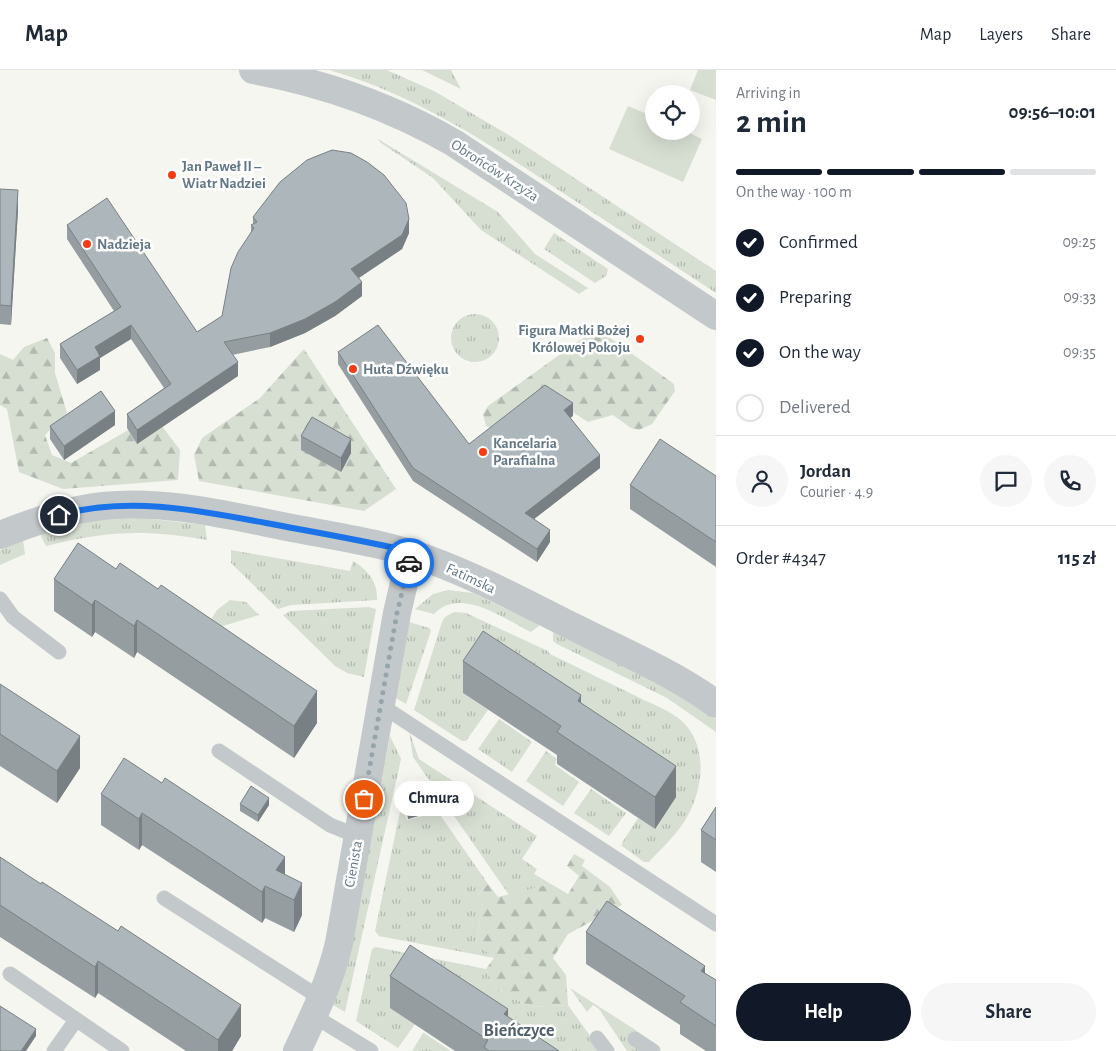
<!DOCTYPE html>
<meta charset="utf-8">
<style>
:root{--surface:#fff;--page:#f6f6f7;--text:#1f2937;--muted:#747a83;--line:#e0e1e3;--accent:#111827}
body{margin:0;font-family:"Alegreya Sans",sans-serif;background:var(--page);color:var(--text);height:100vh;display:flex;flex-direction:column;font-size:19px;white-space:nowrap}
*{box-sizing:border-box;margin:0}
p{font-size:16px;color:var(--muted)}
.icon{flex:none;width:28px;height:28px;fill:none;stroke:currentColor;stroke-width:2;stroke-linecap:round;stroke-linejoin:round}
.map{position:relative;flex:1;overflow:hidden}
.sheet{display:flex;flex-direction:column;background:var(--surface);width:400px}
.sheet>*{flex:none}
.tools{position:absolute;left:645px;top:15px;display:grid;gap:10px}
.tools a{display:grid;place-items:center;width:55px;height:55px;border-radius:50%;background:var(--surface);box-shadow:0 5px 20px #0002;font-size:25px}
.pin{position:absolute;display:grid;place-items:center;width:42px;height:42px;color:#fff;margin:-21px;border:2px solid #fff;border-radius:50%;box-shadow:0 1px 5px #0007}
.courier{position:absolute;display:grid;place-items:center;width:50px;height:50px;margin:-25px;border:4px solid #1a73e8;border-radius:50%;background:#fff;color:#222;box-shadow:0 1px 6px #0007}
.bubble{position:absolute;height:35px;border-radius:18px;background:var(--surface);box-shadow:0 5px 20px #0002;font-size:16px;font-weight:600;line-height:35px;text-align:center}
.head em{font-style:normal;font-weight:600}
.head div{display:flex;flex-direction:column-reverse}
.head{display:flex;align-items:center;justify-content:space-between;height:85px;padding:0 20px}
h1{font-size:32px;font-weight:600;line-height:38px}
.bar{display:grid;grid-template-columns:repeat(4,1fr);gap:8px 5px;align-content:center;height:60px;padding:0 20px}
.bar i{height:6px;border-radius:4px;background:var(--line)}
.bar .selected{background:var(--accent)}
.bar p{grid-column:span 4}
.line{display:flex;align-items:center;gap:12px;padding:0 20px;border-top:1px solid var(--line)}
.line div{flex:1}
.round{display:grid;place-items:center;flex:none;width:52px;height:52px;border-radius:26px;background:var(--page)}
ol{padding:0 20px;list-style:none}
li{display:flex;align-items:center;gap:15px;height:55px}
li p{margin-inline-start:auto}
li .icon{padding:5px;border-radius:50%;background:var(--accent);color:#fff;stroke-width:4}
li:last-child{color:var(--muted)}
li i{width:28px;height:28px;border:2px solid var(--line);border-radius:50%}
.primary-button{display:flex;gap:10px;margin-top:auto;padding:10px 20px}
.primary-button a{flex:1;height:58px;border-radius:30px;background:var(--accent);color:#fff;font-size:20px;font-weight:600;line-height:58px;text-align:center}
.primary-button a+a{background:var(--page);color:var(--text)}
header{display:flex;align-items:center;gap:30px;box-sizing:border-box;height:70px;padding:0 25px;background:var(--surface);border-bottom:1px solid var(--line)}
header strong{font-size:24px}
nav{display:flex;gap:28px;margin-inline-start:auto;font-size:18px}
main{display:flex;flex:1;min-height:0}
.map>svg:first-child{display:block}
.grass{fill:url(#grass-tufts)}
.forest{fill:url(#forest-firs)}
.pitch{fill:#d7ded2}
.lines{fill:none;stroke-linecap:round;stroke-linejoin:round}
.service{stroke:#c3c8cb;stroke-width:15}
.minor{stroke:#c3c8cb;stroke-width:28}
.tertiary{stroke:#c3c8cb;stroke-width:28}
.wall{fill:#959da1}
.shaded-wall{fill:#798083}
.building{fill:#adb7bb;stroke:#798083}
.done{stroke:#96a4ab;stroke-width:5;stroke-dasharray:0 9}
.route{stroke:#1a73e8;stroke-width:6}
.poi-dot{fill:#f43b13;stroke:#fff;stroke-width:2}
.labels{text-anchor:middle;stroke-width:5;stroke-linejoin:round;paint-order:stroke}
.poi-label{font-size:15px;font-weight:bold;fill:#627886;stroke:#fff;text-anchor:start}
.street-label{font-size:15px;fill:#627886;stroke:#fff}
.quarter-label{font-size:18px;font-weight:bold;fill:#50606a;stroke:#fff}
</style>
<header>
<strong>Map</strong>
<nav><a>Map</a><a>Layers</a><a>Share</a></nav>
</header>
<main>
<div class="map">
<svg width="716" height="981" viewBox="0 0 716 981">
<defs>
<pattern id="grass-tufts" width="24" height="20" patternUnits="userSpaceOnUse" patternTransform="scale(1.25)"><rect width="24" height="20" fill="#d7ded2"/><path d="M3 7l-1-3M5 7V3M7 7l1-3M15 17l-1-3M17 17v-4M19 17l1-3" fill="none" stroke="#b2b9b0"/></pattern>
<pattern id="forest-firs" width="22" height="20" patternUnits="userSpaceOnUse" patternTransform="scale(1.25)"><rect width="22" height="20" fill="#d7ded2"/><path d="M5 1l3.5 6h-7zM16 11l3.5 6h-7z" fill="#b2b9b0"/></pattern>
</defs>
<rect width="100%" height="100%" fill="#f6f6f1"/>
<path class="grass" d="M329 0H387L434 21 512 67 716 201V223C663 188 610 154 557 119 485 71 413 24 329 0Z
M422 0H451L461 19Z
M378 69 498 142 535 184 588 218 579 224 481 160 433 108 381 73Z
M554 163 608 199 606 206 595 213 544 179Z
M451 268a24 24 0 1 1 48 0a24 24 0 1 1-48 0Z
M143 448 205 455 207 470C145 459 107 461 46 476L39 463 99 450Z
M23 470 25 484 0 495V480Z
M231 480 350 501 353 491C368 500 378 512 377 530L291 535 278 539 231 493Z
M448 520 473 523 540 555 531 562C504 549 460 516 434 544L415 539 433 524Z
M230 530 246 532 259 545 203 562 217 540Z
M369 537 376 539 364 607 347 603 335 596 283 545 291 541Z
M454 542 466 543 548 581 550 584C579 598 607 612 636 626 651 634 670 640 683 652 710 679 703 725 682 755 673 768 660 780 649 792H644L622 776V773L638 748 655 759 676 727 463 623 488 640 466 671H462L414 640 442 552 445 547Z
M409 552 429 558 431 561 406 634 396 628V624Z
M553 562C608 588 668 611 716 649V662L667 628 557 574 553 571Z
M499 649 532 672 512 702 478 679Z
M409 661 419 689 537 766 522 789 537 799 534 804 551 814 509 825 413 687Z
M390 666 401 689 345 942 333 935 349 888Z
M546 681 557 689 555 695 579 712 563 736 526 711Z
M591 719 626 743 609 766 574 743Z
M427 726 488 814 478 824 483 832 476 872 494 888 379 866 375 861 402 732 407 750 431 744Z
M376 877 486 899 496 919 531 937 568 935 601 981H511L415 954 398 978 356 951 372 879Z
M570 918 637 961 629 972 641 981H627L599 939 593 935 587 942Z
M423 963H424L451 981H412Z"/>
<path class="forest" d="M595 263 606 265 674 314 675 321 652 354 639 360 631 358 613 345 588 352 544 324 494 359 486 356 483 344 488 336 583 268Z
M47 268 55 283V303L67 343 45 365 52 385 71 393 130 359 159 352 180 380 178 410 63 419 19 402 7 339 0 335V284L13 290 24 277Z
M304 279 396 419 364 441 199 411 194 385 202 368 260 328Z
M574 784 585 790 582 796 610 817 622 835 568 864 553 888 566 905 568 935 531 937 496 919 486 899 494 888 476 872 483 832 478 824 488 814 498 827 551 814 568 824 579 806 567 796Z"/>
<path class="pitch" d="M698 0H716V30L690 20Z
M628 36 654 47V61H686L702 69 683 112 609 79Z"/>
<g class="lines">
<path class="service" d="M0 529 13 547 59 582
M382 636 716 854
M219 681 330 755 357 766
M164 828 322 929
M10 904 122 981
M314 946 371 981
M597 968 607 981
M635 969 653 981
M54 981 76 950"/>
<path class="minor" d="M0 465C33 452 67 440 103 436 165 429 231 446 292 458 340 467 388 474 433 491 484 510 533 537 582 561 628 584 675 604 716 634
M297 981C314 945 330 912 339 873L397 543 411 483"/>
<path class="tertiary" d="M253 0C324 13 392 37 454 73L716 246"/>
</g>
<path class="wall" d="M0 119 18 140 11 255 0 254Z
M253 147 409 163 402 179 359 208 362 226 335 246 305 263 270 277 232 285 238 306 137 374 127 358V344L164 318 131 269 100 288V300L77 314 60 288V274L114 241 67 169V155L197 262 222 246 251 162V155L253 154Z
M338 282 469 374 573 346 570 347 600 398 534 449 550 472 537 492 413 411 338 294Z
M115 355 64 390 50 369V356Z
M301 366 351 383 341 402 301 380Z
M716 406V497L630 439V415Z
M78 473 317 653 294 688 137 582 134 588 95 562 92 567 54 541V509Z
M463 591 581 633 676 727 655 759 557 694V685L463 623Z
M0 614 80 698 57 733 0 696Z
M403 722 428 743 408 749 403 729Z
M101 724 285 805 302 845 294 862 265 848 262 853 142 775 139 780 101 755Z
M240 734 269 735 258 752 240 741Z
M716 737V802L701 792V760Z
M0 787 241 966 232 981H186L98 923 95 928 0 867Z
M586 862 705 903 716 910V981H706L680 964V955L586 894Z
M390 906 508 947 559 981H455L390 938Z"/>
<path class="shaded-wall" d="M18 120V140L11 255V236Z
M409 149V163L402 179 351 213V199Z
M362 212V226L335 246 305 263 270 277V263Z
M131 255V269L100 288V300L77 314V300L95 277Z
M238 292V306L137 374V360Z
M573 333V346L564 352V340Z
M115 341V355L64 390V376Z
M351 369V383L341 402V388Z
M600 385V398L525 456V443Z
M550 460V472L537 492V479Z
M95 530V562L92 567V535Z
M137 550V582L134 588V556Z
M317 621V653L294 688V656Z
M581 625V657L578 631Z
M80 666V698L57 733V701Z
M676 696V727L655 759V727Z
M269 728V735L258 752V745Z
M428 736V743L408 749V742Z
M142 743V775L139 780V749Z
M285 787V818L276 800Z
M302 813V845L294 862V830Z
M265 816V848L262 853V822Z
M98 891V923L95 928V897Z
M705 896V928L701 901Z
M241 935V966L232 981H218V970Z
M508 939V971L504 944Z
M36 959V966L26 981H21Z"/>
<path class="building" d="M332 80 351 83 367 92 384 105 406 133 409 149 402 165 351 199 362 212 335 232 305 249 270 263 224 272 238 292 137 360 127 344 171 314 131 255 95 277 100 286 77 300 60 274 121 237 67 155 107 128 197 262 222 246 231 198 238 182 254 158 251 155 257 152 253 147 280 112 307 90Z
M0 119 18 120 11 236 0 235Z
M378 255 469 374 545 315 573 333 564 340 600 385 525 443 550 460 537 479 413 398 338 282Z
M101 321 115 341 64 376 50 356Z
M312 347 351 369 341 388 301 366Z
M660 369 716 406V472L630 415Z
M78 473 116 499 120 493 158 519 161 515 317 621 294 656 137 550 134 556 95 530 92 535 54 509Z
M483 561 581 625 578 631 676 696 655 727 557 662 561 656 463 591Z
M0 614 80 666 57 701 0 664Z
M124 688 162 713 165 708 285 787 276 800 302 813 294 830 265 816 262 822 142 743 139 749 101 724Z
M251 716 269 728 258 745 240 734Z
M423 717 428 736 408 742 403 722Z
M716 737V770L701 760Z
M0 787 41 814 42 812 118 861 121 856 241 935 218 970 98 891 95 897 0 835Z
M607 831 705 896 701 901 716 910V956L680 932 685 926 586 862Z
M410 875 508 939 504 944 559 981H489L484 977 488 970 390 906Z
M0 936 36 959 21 981H0Z"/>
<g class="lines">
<path class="done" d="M364 729 397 543 409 493"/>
<path class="route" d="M59 445C129 426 197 440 266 453 308 461 349 468 390 477L411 483 409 493"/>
</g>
<g class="poi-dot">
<circle cx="172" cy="105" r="5"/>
<circle cx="87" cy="174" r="5"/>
<circle cx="640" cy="269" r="5"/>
<circle cx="353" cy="299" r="5"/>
<circle cx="483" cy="382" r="5"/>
</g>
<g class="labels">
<g class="poi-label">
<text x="182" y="101">Jan Paweł II –<tspan x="182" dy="17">Wiatr Nadziei</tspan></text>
<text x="97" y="179">Nadzieja</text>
<text x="630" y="265" text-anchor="end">Figura Matki Bożej<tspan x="630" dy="17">Królowej Pokoju</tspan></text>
<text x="363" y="304">Huta Dźwięku</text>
<text x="493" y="378">Kancelaria<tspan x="493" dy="17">Parafialna</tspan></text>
</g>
<g class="street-label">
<text transform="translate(495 100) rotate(33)" y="5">Obrońców Krzyża</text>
<text transform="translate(471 508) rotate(25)" y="5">Fatimska</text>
<text transform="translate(353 794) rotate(-80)" y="5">Cienista</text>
</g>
<g class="quarter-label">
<text x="519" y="966">Bieńczyce</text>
</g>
</g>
</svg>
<div class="tools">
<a><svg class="icon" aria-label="locate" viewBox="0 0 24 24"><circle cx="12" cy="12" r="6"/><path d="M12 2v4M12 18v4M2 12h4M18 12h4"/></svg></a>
</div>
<div class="pin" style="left:364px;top:729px;background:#ea580c"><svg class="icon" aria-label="bag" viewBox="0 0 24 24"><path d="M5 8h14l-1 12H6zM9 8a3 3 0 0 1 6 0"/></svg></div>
<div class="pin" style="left:59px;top:445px;background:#1f2937"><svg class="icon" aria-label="home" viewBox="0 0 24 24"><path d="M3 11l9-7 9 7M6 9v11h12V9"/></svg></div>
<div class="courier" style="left:409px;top:493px"><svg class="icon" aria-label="car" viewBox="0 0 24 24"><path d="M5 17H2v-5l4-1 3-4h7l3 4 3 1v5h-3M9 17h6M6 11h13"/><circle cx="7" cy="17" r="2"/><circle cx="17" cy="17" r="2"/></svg></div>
<div class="bubble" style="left:394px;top:711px;width:80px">Chmura</div>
</div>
<section class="sheet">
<div class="head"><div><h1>2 min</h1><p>Arriving in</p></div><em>09:56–10:01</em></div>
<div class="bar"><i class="selected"></i><i class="selected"></i><i class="selected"></i><i></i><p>On the way · 100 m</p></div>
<ol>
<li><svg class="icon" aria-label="check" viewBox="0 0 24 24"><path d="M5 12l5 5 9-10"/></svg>Confirmed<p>09:25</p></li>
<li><svg class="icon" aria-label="check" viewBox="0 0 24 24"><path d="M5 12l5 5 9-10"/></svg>Preparing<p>09:33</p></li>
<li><svg class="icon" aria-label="check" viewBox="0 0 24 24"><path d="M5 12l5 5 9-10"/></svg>On the way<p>09:35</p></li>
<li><i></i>Delivered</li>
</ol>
<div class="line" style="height:90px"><a class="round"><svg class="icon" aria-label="person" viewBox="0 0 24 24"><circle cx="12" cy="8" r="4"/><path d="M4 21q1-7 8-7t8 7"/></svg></a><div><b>Jordan</b><p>Courier · 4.9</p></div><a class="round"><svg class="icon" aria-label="chat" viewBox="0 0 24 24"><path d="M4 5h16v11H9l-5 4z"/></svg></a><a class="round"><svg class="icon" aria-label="phone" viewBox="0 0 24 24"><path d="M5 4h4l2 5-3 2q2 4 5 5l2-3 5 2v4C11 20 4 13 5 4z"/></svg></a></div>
<div class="line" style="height:65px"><div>Order #4347</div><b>115 zł</b></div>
<div class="primary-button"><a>Help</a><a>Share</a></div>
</section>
</main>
